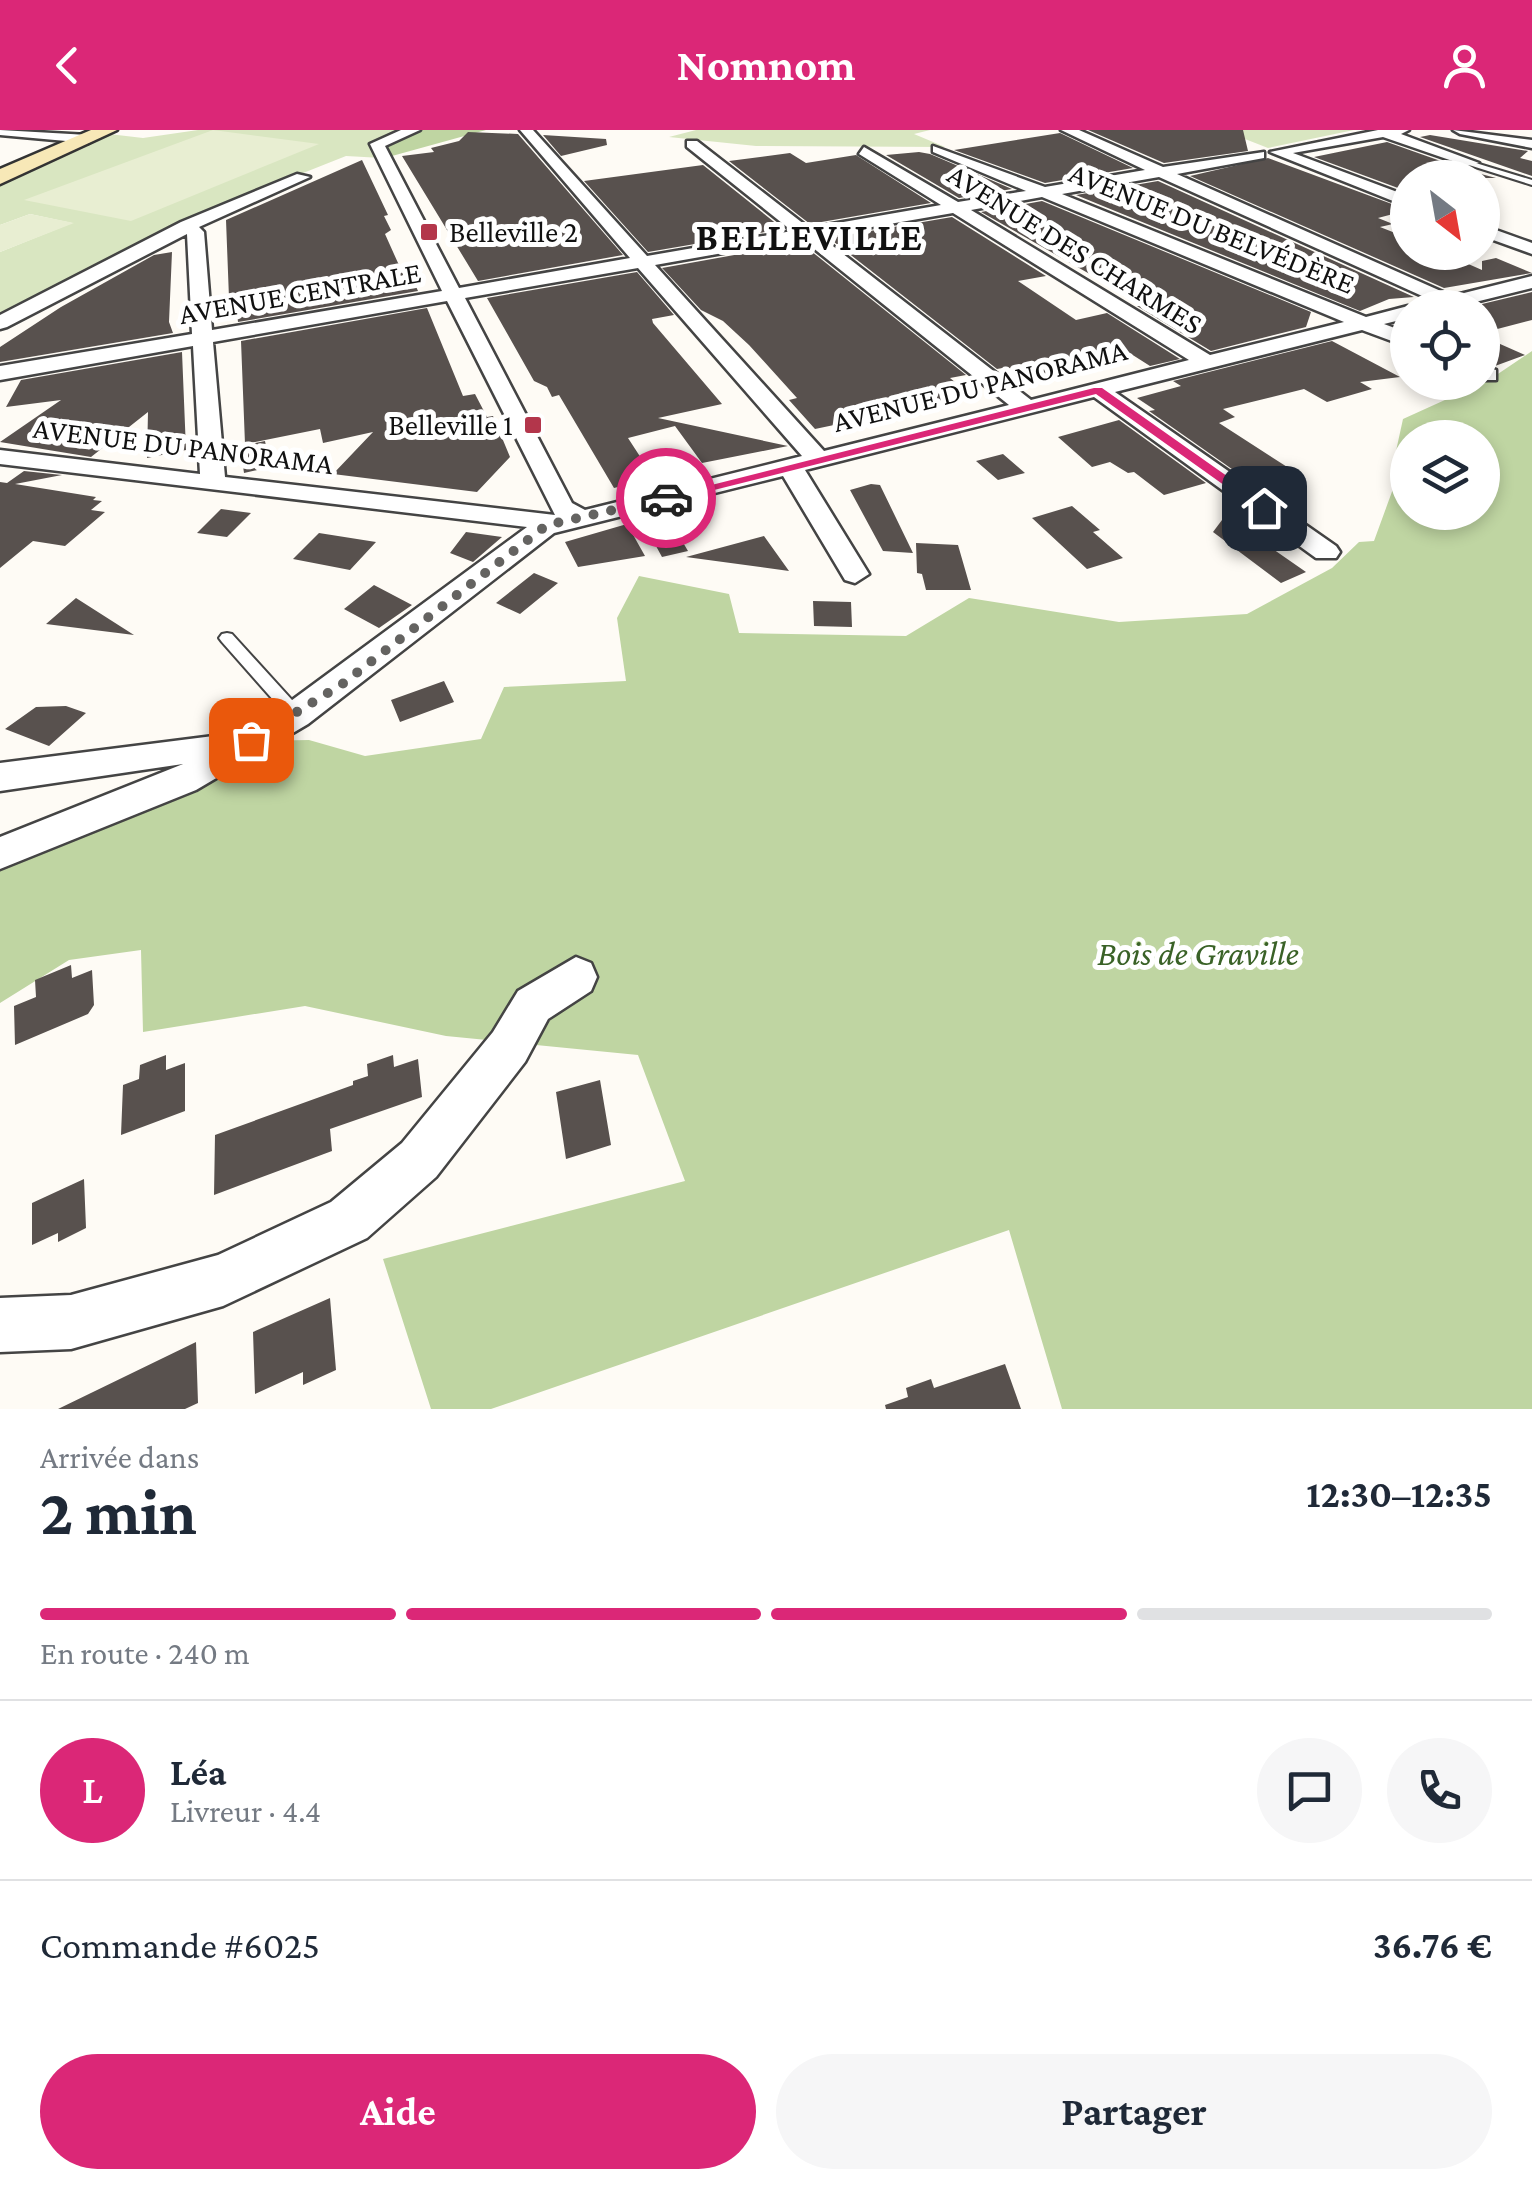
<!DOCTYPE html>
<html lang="fr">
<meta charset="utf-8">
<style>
:root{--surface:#fff;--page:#f6f6f7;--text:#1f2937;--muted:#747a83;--line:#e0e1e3;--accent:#db2777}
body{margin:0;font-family:"Crimson Pro",serif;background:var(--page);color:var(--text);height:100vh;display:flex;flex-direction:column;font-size:38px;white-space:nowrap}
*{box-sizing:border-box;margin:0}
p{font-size:32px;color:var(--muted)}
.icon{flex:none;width:55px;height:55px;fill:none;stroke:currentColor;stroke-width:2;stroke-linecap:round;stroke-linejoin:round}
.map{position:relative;height:1279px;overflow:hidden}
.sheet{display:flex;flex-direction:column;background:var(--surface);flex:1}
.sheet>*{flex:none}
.needle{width:65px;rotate:149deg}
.controls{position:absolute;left:1390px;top:30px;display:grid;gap:20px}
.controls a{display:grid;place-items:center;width:110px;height:110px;border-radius:50%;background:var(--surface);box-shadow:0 5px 15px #0003;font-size:50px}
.pin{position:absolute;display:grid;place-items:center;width:85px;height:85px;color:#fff;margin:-42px;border-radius:20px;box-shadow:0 5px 15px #0006}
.courier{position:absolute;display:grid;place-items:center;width:100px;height:100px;margin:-50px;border:8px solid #db2777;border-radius:50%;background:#fff;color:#222;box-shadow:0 2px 12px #0007}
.head em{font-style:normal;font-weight:700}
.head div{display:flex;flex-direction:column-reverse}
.head{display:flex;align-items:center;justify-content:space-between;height:170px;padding:0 40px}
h1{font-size:65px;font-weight:700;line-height:75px}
.bar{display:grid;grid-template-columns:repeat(4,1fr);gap:15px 10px;align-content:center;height:120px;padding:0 40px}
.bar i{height:12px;border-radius:8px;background:var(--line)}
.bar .selected{background:var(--accent)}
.bar p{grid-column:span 4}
.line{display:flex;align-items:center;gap:25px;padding:0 40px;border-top:2px solid var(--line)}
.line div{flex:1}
.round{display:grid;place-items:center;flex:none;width:105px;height:105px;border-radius:52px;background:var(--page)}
.action{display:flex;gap:20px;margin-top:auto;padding:20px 40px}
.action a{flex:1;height:115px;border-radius:60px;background:var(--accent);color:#fff;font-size:40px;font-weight:700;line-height:115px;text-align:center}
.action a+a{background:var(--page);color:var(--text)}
header{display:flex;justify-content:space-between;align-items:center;height:130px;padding:0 40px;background:var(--accent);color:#fff;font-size:45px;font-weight:700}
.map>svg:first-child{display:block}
.green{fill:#d9e6c1}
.forest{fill:#bfd5a2;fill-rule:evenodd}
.pitch{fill:#e8eed2}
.building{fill:#58514e}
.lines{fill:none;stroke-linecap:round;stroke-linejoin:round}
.lane-casing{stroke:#444;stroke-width:4}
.street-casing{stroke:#444;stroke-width:5}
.secondary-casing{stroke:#333;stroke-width:5}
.lane{fill:#fff;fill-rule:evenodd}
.street{fill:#fff;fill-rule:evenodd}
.secondary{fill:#f7e8b7;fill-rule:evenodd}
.route{fill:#db2777}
.done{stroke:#646361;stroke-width:10;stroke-dasharray:0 18}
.poi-dot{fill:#b3364b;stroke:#fff;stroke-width:4}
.labels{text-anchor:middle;stroke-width:10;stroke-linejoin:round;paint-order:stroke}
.far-street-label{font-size:30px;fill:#111;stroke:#fff}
.far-poi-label{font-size:30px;fill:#111;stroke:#fff;text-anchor:start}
.park-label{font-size:35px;font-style:italic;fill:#3a6227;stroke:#fff}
.far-district-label{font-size:38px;font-weight:bold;letter-spacing:2.5px;fill:#111;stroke:#fff}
</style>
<header><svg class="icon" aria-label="back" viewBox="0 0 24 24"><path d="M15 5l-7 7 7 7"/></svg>Nomnom<svg class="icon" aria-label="person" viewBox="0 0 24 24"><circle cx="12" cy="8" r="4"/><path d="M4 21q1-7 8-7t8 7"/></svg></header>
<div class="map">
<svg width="1532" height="1279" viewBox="0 0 1532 1279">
<rect width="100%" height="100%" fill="#fefbf5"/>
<path class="green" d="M198 0H405L375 11 382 28 346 26 172 95 166 99 169 103 0 191V122L72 93 30 84 0 95V56L5 53 0 49 109 4 143 8Z
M696 0H930L914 4 945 17 756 16 669 7Z
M1222 0H1354L1268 18Z"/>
<path class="forest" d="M419 0H486L392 26 385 15Z
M1532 221V1279H1062L1009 1100 491 1279H431L383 1129 685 1051 638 925 446 906 305 876 143 902 141 820 69 830 0 873V723L251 611 309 610 365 626 481 609 504 557 626 551 617 488 639 446 729 464 739 503 906 506 969 468 1119 492 1247 484 1332 438 1359 412 1374 411 1401 337 1396 321 1403 289 1489 250ZM1408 308H1482V382H1408Z"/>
<path class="pitch" d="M213 0 319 14 131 91 24 70Z
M30 84 74 93 0 122V95Z"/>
<path class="building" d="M1088 0H1243L1248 21 1164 33Z
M468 2 518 4 623 125 478 151 402 26 434 22 431 18 459 11Z
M1060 3 1133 38 1045 53 954 20Z
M543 5 606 9 607 15 561 26Z
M1430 5 1528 21 1520 28 1532 31V46L1420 7Z
M1387 12 1466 40 1496 48H1408V56L1398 58 1314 27Z
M919 22 930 24 1012 59 959 68 886 25Z
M790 23 806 33 856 25 931 73 810 94 729 31Z
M1268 28 1408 80 1378 88 1393 94 1380 97 1408 108V122H1441L1482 140V131L1496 128 1532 143 1444 158 1190 46Z
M362 30 388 85 384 86 391 100 385 104 407 153 414 152 418 161 238 192 235 167 229 168 226 90Z
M703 35 783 99 648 122 584 51Z
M1158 51 1414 167 1389 169 1360 181 1076 65Z
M1042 71 1311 182 1306 197 1211 221 1137 176 1144 175 981 82Z
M952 87 1046 146 1018 151 1076 190 1107 183 1180 229 1150 236 1128 222 1060 238 1064 242 1029 253 1008 237 997 239 829 108Z
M801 113 966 245 950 248 972 266 815 299 789 270 797 268 749 215 723 191 701 180 662 138Z
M172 122 169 192 173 203 0 232V217L61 177 154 125Z
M637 142 674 185 652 189 653 193 722 274 658 288 788 316 702 333 675 296 628 308 654 348 614 358 559 265 552 267 547 257 534 251 487 168Z
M1532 162V190L1482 203V174Z
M427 178 463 266 475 264 487 287 493 286 510 327 477 362 333 344 373 302 323 313 320 299 245 314 241 211Z
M1482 206 1525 225 1495 236 1482 232Z
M1332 211 1400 247 1360 252 1372 259 1327 272 1304 259 1223 279 1235 287 1219 293 1295 342 1258 352 1239 344 1149 281 1155 280 1137 268 1181 256 1173 251Z
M182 222 186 320 147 328 148 282 91 327 0 312 61 270 6 277 21 250Z
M1119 290 1206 353 1164 365 1134 342 1128 343 1110 332 1092 337 1058 307Z
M265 311 270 337 244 343 240 316Z
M1003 324 1025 343 998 350 976 331Z
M24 341 62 345 15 354 96 367 93 370 102 371 91 380 105 382 65 416 33 411 0 438V352L7 353Z
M871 354 880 355 913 423 883 421 850 360Z
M1072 376 1100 400 1093 402 1123 428 1087 439 1032 388Z
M221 379 251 383 227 407 197 403Z
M1225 386 1306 442 1281 453 1213 402Z
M627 394 645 426 578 437 565 412Z
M675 399 688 421 662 427 650 405Z
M466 402 502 407 473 432 450 423Z
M319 403 376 412 350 440 293 429Z
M764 406 789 441 686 427Z
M916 413 958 415 971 460H926L922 444 917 443Z
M534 443 558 453 520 484 496 473Z
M374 455 412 475 379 498 344 479Z
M76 468 134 505 46 494Z
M813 471 851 472 852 497 814 496Z
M444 551 454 572 400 592 391 570Z
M66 576 86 583 49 616 5 599 36 577Z
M71 835 72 848 92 840 94 875 88 884 15 915 14 876 36 867 35 850Z
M166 925V940L185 933V981L121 1005 123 955 139 949 140 935Z
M393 925 394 937 418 929 422 967 330 999 332 1021 214 1065 215 1005 353 955V951L368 946 367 934Z
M600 950 611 1015 566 1029 556 962Z
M84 1049 86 1098 58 1112V1103L32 1115V1073Z
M330 1168 336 1240 303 1255V1242L255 1264 253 1202Z
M196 1212 198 1273 185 1279H58Z
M1005 1234 1021 1279H886L885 1275 908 1267 906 1258 931 1249 934 1258Z"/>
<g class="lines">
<defs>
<path id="lane" d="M1469 31 1532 50V55L1469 35Z
M227 503 232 504 302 581 304 585 302 589H290L222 512 219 508 222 504Z"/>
<path id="street" d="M0 0 88 5 95 9 88 13 0 5Z
M401 0H420L385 16 459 158 630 128 520 0H533L647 126 792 101 687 17V11H697L809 98 941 75 859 24 864 17 958 72 1026 61 933 22V16L1045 57 1145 40 1061 0H1079L1163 37 1264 22V28L1177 44 1452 166 1532 146V158L1451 178H1419L1431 170 1159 47 1062 64 1366 187 1408 176 1414 178H1408V188L1384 194 1408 203V217L1362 200 1115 262 1336 416 1340 422 1336 428H1316L1094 267 805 340 869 444 855 453 845 450 783 346 554 403 308 594 196 660 0 739V707L183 634 0 661V633L237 603 284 576 527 397 0 334V320L200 344 193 216 0 250V236L192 204 187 104 7 197 0 199V185L181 92 297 44 310 47 199 97 204 102 212 200 442 161 370 14ZM1042 67 1344 192 1210 225 971 80ZM953 83 1189 230 1031 270 820 106ZM802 109 1009 275 824 321 655 135ZM638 138 802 326 585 380 572 373 465 168ZM447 171 555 385 225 347 213 212Z
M1378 0H1409L1401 4 1479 33 1467 36 1383 7 1293 23 1408 66V77L1270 22Z
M1453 0 1532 10V18L1460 4Z
M1482 95 1532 113V124L1482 106Z
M1482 236 1496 240V250H1482Z
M576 827 591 833 597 847 591 861 548 889 525 932 436 1047 367 1108 223 1176 71 1219 0 1222V1168L71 1165 218 1125 331 1072 402 1013 493 902 518 861Z"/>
<path id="secondary" d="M91 0H117L0 54V39Z"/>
</defs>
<use href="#lane" class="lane-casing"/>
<use href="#street" class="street-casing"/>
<use href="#secondary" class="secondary-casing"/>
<use href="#lane" class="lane"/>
<use href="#street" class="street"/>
<use href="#secondary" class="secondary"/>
</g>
<path class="route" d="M1094 258H1102L1268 375V380H1259L1096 264 666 372 660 368Z"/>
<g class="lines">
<path class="done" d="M251 610 341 555 547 395 666 368"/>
</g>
<g class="poi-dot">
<rect x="419" y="92" width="20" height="20" rx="5"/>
<rect x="523" y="285" width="20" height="20" rx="5"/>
</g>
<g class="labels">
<g class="far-street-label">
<text transform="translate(1212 98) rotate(22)" y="10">AVENUE DU BELVÉDÈRE</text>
<text transform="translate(1075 119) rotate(32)" y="10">AVENUE DES CHARMES</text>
<text transform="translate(300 163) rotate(-10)" y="10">AVENUE CENTRALE</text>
<text transform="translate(980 256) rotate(-14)" y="10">AVENUE DU PANORAMA</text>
<text transform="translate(183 316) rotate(7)" y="10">AVENUE DU PANORAMA</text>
</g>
<g class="far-poi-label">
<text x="449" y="112">Belleville 2</text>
<text x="513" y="305" text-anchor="end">Belleville 1</text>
</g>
<g class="park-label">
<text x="1198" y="835">Bois de Graville</text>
</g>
<g class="far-district-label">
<text x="810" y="120">BELLEVILLE</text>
</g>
</g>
</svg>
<div class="controls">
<a><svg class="needle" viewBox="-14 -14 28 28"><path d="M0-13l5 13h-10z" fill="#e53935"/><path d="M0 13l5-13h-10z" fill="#747a83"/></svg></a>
<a><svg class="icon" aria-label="locate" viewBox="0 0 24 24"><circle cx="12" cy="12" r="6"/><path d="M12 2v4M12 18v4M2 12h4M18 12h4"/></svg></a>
<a><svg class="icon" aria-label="layers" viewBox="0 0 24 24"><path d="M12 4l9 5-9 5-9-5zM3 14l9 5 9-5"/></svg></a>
</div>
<div class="pin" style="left:251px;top:610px;background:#ea580c"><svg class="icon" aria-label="bag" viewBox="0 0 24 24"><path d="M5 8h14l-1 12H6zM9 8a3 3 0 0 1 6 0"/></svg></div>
<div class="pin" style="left:1264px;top:378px;background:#1f2937"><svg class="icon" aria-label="home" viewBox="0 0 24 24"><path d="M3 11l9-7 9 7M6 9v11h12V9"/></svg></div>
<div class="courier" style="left:666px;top:368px"><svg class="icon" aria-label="car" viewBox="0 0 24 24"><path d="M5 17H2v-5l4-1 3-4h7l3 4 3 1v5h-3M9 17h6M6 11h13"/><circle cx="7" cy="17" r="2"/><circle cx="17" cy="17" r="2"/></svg></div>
</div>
<section class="sheet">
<div class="head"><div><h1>2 min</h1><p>Arrivée dans</p></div><em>12:30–12:35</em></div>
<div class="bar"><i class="selected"></i><i class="selected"></i><i class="selected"></i><i></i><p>En route · 240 m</p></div>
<div class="line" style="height:180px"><b class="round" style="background:var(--accent);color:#fff">L</b><div><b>Léa</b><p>Livreur · 4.4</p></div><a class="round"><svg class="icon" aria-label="chat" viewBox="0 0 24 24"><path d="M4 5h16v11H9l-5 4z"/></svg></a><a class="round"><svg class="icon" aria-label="phone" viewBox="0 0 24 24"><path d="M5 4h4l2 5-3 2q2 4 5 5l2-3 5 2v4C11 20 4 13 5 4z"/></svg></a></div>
<div class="line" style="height:130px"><div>Commande #6025</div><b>36.76 €</b></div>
<div class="action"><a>Aide</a><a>Partager</a></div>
</section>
